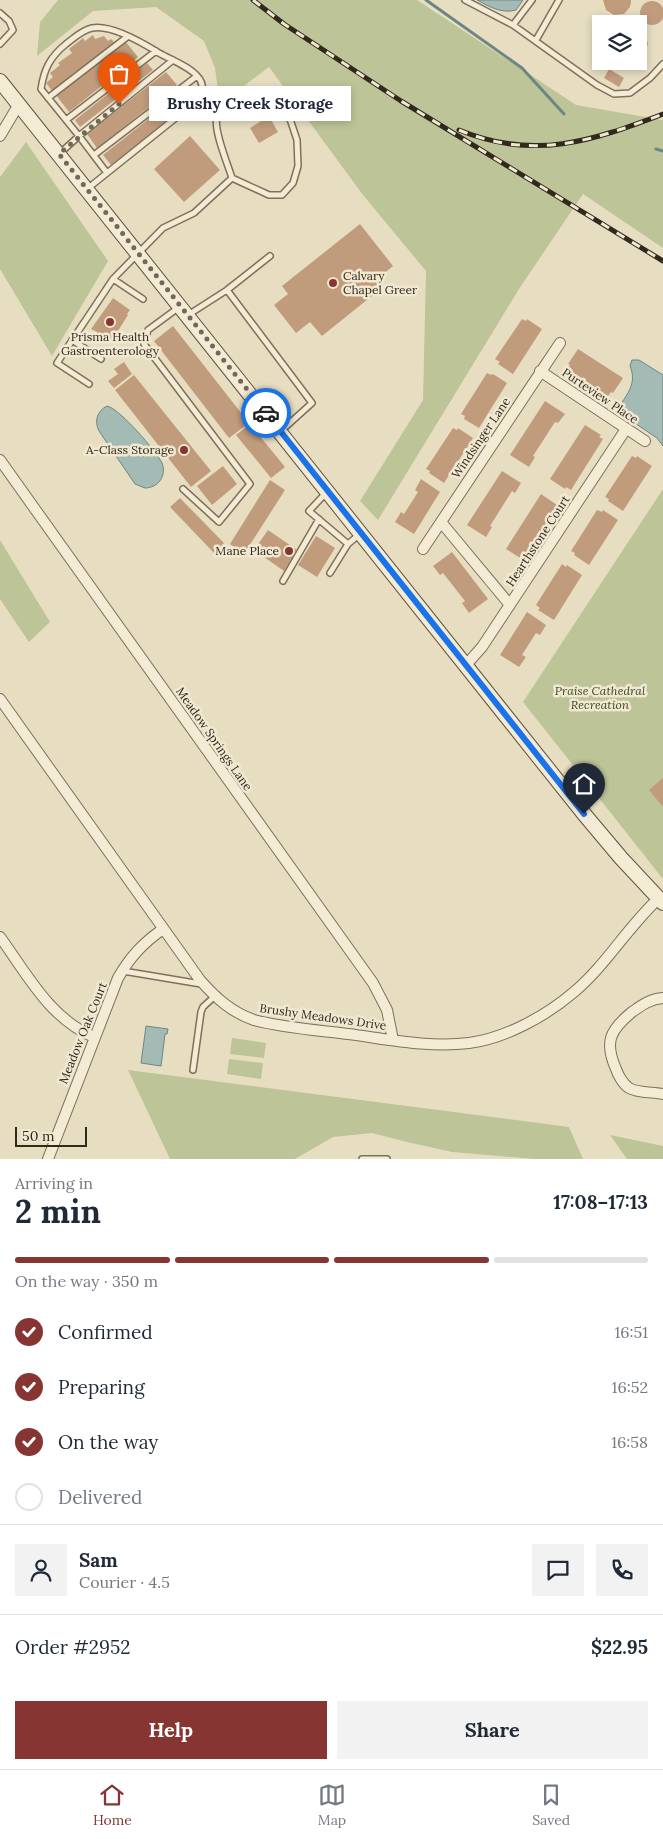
<!DOCTYPE html>
<meta charset="utf-8">
<style>
:root{--surface:#fff;--page:#f2f2f3;--text:#1f2937;--muted:#747a83;--line:#e0e1e3;--accent:#863533}
body{margin:0;font-family:Lora,serif;background:var(--page);color:var(--text);height:100vh;display:flex;flex-direction:column;font-size:19px;white-space:nowrap}
*{box-sizing:border-box;margin:0}
p{font-size:16px;color:var(--muted)}
.icon{flex:none;width:28px;height:28px;fill:none;stroke:currentColor;stroke-width:2;stroke-linecap:round;stroke-linejoin:round}
.map{position:relative;height:1159px;overflow:hidden}
.side{display:flex;flex-direction:column;background:var(--surface);flex:1}
.side>*{flex:none}
.fabs{position:absolute;left:592px;top:15px;display:grid;gap:10px}
.fabs a{display:grid;place-items:center;width:55px;height:55px;border-radius:0px;background:var(--surface);box-shadow:0 2px 8px #0003;font-size:25px}
.scale{position:absolute;left:15px;bottom:12px;width:72px;box-sizing:border-box;padding-left:5px;border:2px solid #31281e;border-top:0;font-size:14px;line-height:18px;white-space:nowrap;color:#31281e;-webkit-text-stroke:4px #f0e8d0;paint-order:stroke}
.pin{position:absolute;display:grid;place-items:center;width:42px;height:42px;color:#fff;margin:-51px -21px;border-radius:50% 50% 50% 0;rotate:-45deg;box-shadow:0 0 5px #0007}
.pin .icon{rotate:45deg}
.courier{position:absolute;display:grid;place-items:center;width:50px;height:50px;margin:-25px;border:4px solid #1a73e8;border-radius:50%;background:#fff;color:#222;box-shadow:0 1px 6px #0007}
.bubble{position:absolute;height:35px;border-radius:0px;background:var(--surface);box-shadow:0 2px 8px #0003;font-size:16px;font-weight:700;line-height:35px;text-align:center}
.head em{font-style:normal;font-weight:700}
.head div{display:flex;flex-direction:column-reverse}
.head{display:flex;align-items:center;justify-content:space-between;height:85px;padding:0 15px}
h1{font-size:32px;font-weight:700;line-height:38px}
.bar{display:grid;grid-template-columns:repeat(4,1fr);gap:8px 5px;align-content:center;height:60px;padding:0 15px}
.bar i{height:6px;border-radius:4px;background:var(--line)}
.bar .active{background:var(--accent)}
.bar p{grid-column:span 4}
.line{display:flex;align-items:center;gap:12px;padding:0 15px;border-top:1px solid var(--line)}
.line div{flex:1}
.round{display:grid;place-items:center;flex:none;width:52px;height:52px;border-radius:0px;background:var(--page)}
ol{padding:0 15px;list-style:none}
li{display:flex;align-items:center;gap:15px;height:55px}
li p{margin-inline-start:auto}
li .icon{padding:5px;border-radius:50%;background:var(--accent);color:#fff;stroke-width:4}
li:last-child{color:var(--muted)}
li i{width:28px;height:28px;border:2px solid var(--line);border-radius:50%}
.action{display:flex;gap:10px;margin-top:auto;padding:10px 15px}
.action a{flex:1;height:58px;border-radius:0px;background:var(--accent);color:#fff;font-size:20px;font-weight:700;line-height:58px;text-align:center}
.action a+a{background:var(--page);color:var(--text)}
.tab-bar{display:flex;justify-content:space-around;align-items:center;height:70px;border-top:1px solid var(--line);background:var(--surface);font-size:14px;color:var(--muted)}
.tab-bar a{display:grid;justify-items:center;gap:2px}
.tab-bar .active{color:var(--accent)}
.map>svg:first-child{display:block}
.green{fill:#bdc497}
.water{fill:#a4bbb5;stroke:#6c8782}
.lines{fill:none;stroke-linecap:round;stroke-linejoin:round}
.stream{stroke:#6c8782;stroke-width:3}
.building{fill:#c19c7c}
.lane-casing{stroke:#7f705b;stroke-width:8}
.street-casing{stroke:#7f705b;stroke-width:12}
.secondary-casing{stroke:#61513f;stroke-width:16}
.lane{stroke:#f4ebd4;stroke-width:5}
.street{stroke:#f4ebd4;stroke-width:10}
.secondary{stroke:#f4ebd4;stroke-width:14}
.rail-casing{stroke:#31281e;stroke-width:5}
.rail{stroke:#f0e8d0;stroke-width:3;stroke-dasharray:9;stroke-linecap:butt}
.done{stroke:#716857;stroke-width:5;stroke-dasharray:0 9}
.route{stroke:#1a73e8;stroke-width:6}
.poi-dot{fill:#863533;stroke:#f0e8d0;stroke-width:2}
.labels{text-anchor:middle;stroke-width:5;stroke-linejoin:round;paint-order:stroke}
.poi-label{font-size:12px;fill:#31281e;stroke:#f0e8d0;text-anchor:end}
.street-label{font-size:12px;fill:#31281e;stroke:#f0e8d0}
.park-label{font-size:12px;font-style:italic;fill:#404b27;stroke:#f0e8d0}
</style>
<div class="map">
<svg width="663" height="1159" viewBox="0 0 663 1159">
<rect width="100%" height="100%" fill="#e7dec2"/>
<path class="green" d="M58 0H417L576 105 663 120V248L583 194 519 289 378 520 360 501 423 400 426 271 363 195 269 67 220 104 215 68 204 41 156 7 93 11 37 56 40 22Z
M26 142 108 261 52 356 0 269V177Z
M663 489V879L523 702Z
M0 540 50 622 29 642 0 599Z
M232 1038 266 1043 264 1058 230 1054Z
M229 1059 263 1063 261 1079 227 1074Z
M128 1070 569 1127 583 1159H535L452 1152 407 1142 372 1133 333 1137 295 1159H170Z
M610 1135 663 1146V1159H627Z"/>
<path class="water" d="M477 0H523L516 10C502 14 490 7 477 0Z
M632 360H639L663 375V446L657 438 620 413 619 407C628 393 637 383 630 366Z
M107 406C119 408 157 452 162 463 167 476 158 488 145 488L135 484 99 431C94 421 97 411 107 406Z
M146 1026 168 1029 167 1034H165L161 1066 141 1063Z"/>
<g class="lines">
<path class="stream" d="M426 0 522 68 564 114
M656 149 663 151"/>
</g>
<path class="building" d="M603 0H631V2L630 7 624 14 614 15 606 10Z
M640 13a12 12 0 1 1 24 0a12 12 0 1 1-24 0Z
M639 31 646 36 648 44 644 52 639 55Z
M93 35 95 39 104 36 108 41 111 39 115 43 53 92 46 83 53 77 50 73 60 65 58 63 72 53 69 49 83 38 85 41Z
M125 41 138 57 69 112 56 95Z
M147 63 153 70 80 127 75 120Z
M609 69 624 78 619 87 604 78Z
M166 72 177 85 97 148 87 134Z
M189 87 198 97 111 165 103 155Z
M269 116 278 132 259 143 250 128Z
M190 136 220 170 184 202 154 169Z
M360 224 393 266 377 279 383 287 322 336 310 322 296 333 274 305 288 294 282 286Z
M113 298 130 310 127 314 128 315 111 342 105 338 103 341 95 336 97 332 91 329Z
M522 319 526 321 527 319 542 329 513 374 498 364 500 362 495 359Z
M173 326 249 423 229 438 154 341Z
M578 349 623 378 613 393 611 392 608 396 567 369 570 365 568 364Z
M124 362 132 374 114 388 108 381 118 374 114 369Z
M487 373 491 375 493 374 507 383 479 428 464 419 465 416 461 414Z
M134 375 211 471 191 487 115 390Z
M545 401 565 414 558 423 555 422 533 456 535 457 529 467 510 455Z
M250 424 285 467 271 478 236 435Z
M585 425 601 435 599 437 603 439 571 490 566 487 565 489 550 479Z
M453 428 457 430 458 428 473 438 444 483 429 473 430 471 426 469Z
M632 456 636 458 637 456 652 466 623 511 608 501 609 499 605 497Z
M223 466 237 484 212 505 197 486Z
M502 471 521 483 515 493 512 491 490 526 492 527 486 537 467 525Z
M421 479 440 492 414 534 395 522 401 512 404 514 418 492 415 490Z
M270 480 285 490 244 554 230 544Z
M541 494 560 507 554 517 551 515 529 550 531 551 525 561 506 549Z
M180 498 224 543 214 553 170 507Z
M597 510 602 512 603 510 618 520 589 565 574 555 575 553 571 551Z
M268 530 297 550 284 571 254 550Z
M316 536 335 548 317 577 298 565Z
M452 552 488 599 469 613 462 603 465 601 443 573 440 575 433 566Z
M562 564 566 567 567 565 582 575 554 620 538 610 540 608 536 605Z
M527 612 546 625 540 635 536 633 522 655 526 657 519 667 500 655Z
M663 778V807L649 790Z"/>
<g class="lines">
<defs>
<path id="lane" d="M465 0 513 25 597 85 614 94 630 93 650 78 663 64
M0 13 9 21 13 30 0 44
M513 25 532 0
M536 40 559 0
M48 98 127 37
M66 120 156 51
M59 154 79 136 107 173 87 189
M94 155 197 76
M107 173 197 101C202 94 205 85 198 77 189 66 171 60 159 53 143 43 111 24 92 28 82 30 74 38 66 44 50 57 44 69 41 89L79 136 173 60
M113 279 143 299
M227 290 312 403 281 431
M178 308 148 330 144 344 250 484 219 522 183 489
M188 315 227 290 270 256
M72 340 101 359
M89 384 57 363 113 279 163 228 194 213 232 178 269 195H282L293 183 298 166 297 140 290 119 276 108 256 106 238 97C229 101 220 107 217 118 213 129 228 165 232 178
M326 493 309 511 348 544 360 534
M330 573 348 544
M283 581 319 519
M123 971 201 984
M193 1070 201 1012 203 1007 215 996
M362 1159H387"/>
<path id="street" d="M0 136 19 104
M540 371 645 441
M0 460 373 983 387 1010 393 1040
M441 522 510 605
M423 549 560 343
M466 665 482 647 626 429
M0 699 200 980C216 998 231 1012 254 1020 285 1028 317 1030 348 1034 387 1039 429 1048 469 1043 506 1038 546 1016 574 992 606 965 627 928 658 899
M0 937C27 974 50 1019 94 1037
M663 998C650 999 642 1005 632 1012 610 1030 604 1042 616 1069 618 1075 623 1084 629 1088 637 1093 653 1092 663 1094
M48 1159 118 978C130 957 143 943 163 929"/>
<path id="secondary" d="M0 81 584 814 621 858 663 903"/>
</defs>
<use href="#lane" class="lane-casing"/>
<use href="#street" class="street-casing"/>
<use href="#secondary" class="secondary-casing"/>
<use href="#lane" class="lane"/>
<use href="#street" class="street"/>
<use href="#secondary" class="secondary"/>
<defs>
<path id="rail" d="M253 0 284 24 401 101 663 261
M459 130C534 161 592 141 663 114"/>
</defs>
<use href="#rail" class="rail-casing"/>
<use href="#rail" class="rail"/>
</g>
<g class="lines">
<path class="done" d="M119 104 59 154 266 413"/>
<path class="route" d="M266 413 584 814"/>
</g>
<g class="poi-dot">
<circle cx="333" cy="283" r="5"/>
<circle cx="110" cy="322" r="5"/>
<circle cx="184" cy="450" r="5"/>
<circle cx="289" cy="551" r="5"/>
</g>
<g class="labels">
<g class="poi-label">
<text x="343" y="280" text-anchor="start">Calvary<tspan x="343" dy="14">Chapel Greer</tspan></text>
<text x="110" y="341" text-anchor="middle">Prisma Health<tspan x="110" dy="14">Gastroenterology</tspan></text>
<text x="174" y="454">A-Class Storage</text>
<text x="279" y="555">Mane Place</text>
</g>
<g class="street-label">
<text transform="translate(600 396) rotate(34)" y="4">Purteview Place</text>
<text transform="translate(481 438) rotate(-56)" y="4">Windsinger Lane</text>
<text transform="translate(538 541) rotate(-57)" y="4">Hearthstone Court</text>
<text transform="translate(214 739) rotate(55)" y="4">Meadow Springs Lane</text>
<text transform="translate(323 1017) rotate(8)" y="4">Brushy Meadows Drive</text>
<text transform="translate(83 1033) rotate(-68)" y="4">Meadow Oak Court</text>
</g>
<g class="park-label">
<text x="600" y="695">Praise Cathedral<tspan x="600" dy="14">Recreation</tspan></text>
</g>
</g>
</svg>
<div class="fabs">
<a><svg class="icon" aria-label="layers" viewBox="0 0 24 24"><path d="M12 4l9 5-9 5-9-5zM3 14l9 5 9-5"/></svg></a>
</div>
<div class="scale">50 m</div>
<div class="pin" style="left:119px;top:104px;background:#ea580c"><svg class="icon" aria-label="bag" viewBox="0 0 24 24"><path d="M5 8h14l-1 12H6zM9 8a3 3 0 0 1 6 0"/></svg></div>
<div class="pin" style="left:584px;top:814px;background:#1f2937"><svg class="icon" aria-label="home" viewBox="0 0 24 24"><path d="M3 11l9-7 9 7M6 9v11h12V9"/></svg></div>
<div class="courier" style="left:266px;top:413px"><svg class="icon" aria-label="car" viewBox="0 0 24 24"><path d="M5 17H2v-5l4-1 3-4h7l3 4 3 1v5h-3M9 17h6M6 11h13"/><circle cx="7" cy="17" r="2"/><circle cx="17" cy="17" r="2"/></svg></div>
<div class="bubble" style="left:149px;top:86px;width:202px">Brushy Creek Storage</div>
</div>
<section class="side">
<div class="head"><div><h1>2 min</h1><p>Arriving in</p></div><em>17:08–17:13</em></div>
<div class="bar"><i class="active"></i><i class="active"></i><i class="active"></i><i></i><p>On the way · 350 m</p></div>
<ol>
<li><svg class="icon" aria-label="check" viewBox="0 0 24 24"><path d="M5 12l5 5 9-10"/></svg>Confirmed<p>16:51</p></li>
<li><svg class="icon" aria-label="check" viewBox="0 0 24 24"><path d="M5 12l5 5 9-10"/></svg>Preparing<p>16:52</p></li>
<li><svg class="icon" aria-label="check" viewBox="0 0 24 24"><path d="M5 12l5 5 9-10"/></svg>On the way<p>16:58</p></li>
<li><i></i>Delivered</li>
</ol>
<div class="line" style="height:90px"><a class="round"><svg class="icon" aria-label="person" viewBox="0 0 24 24"><circle cx="12" cy="8" r="4"/><path d="M4 21q1-7 8-7t8 7"/></svg></a><div><b>Sam</b><p>Courier · 4.5</p></div><a class="round"><svg class="icon" aria-label="chat" viewBox="0 0 24 24"><path d="M4 5h16v11H9l-5 4z"/></svg></a><a class="round"><svg class="icon" aria-label="phone" viewBox="0 0 24 24"><path d="M5 4h4l2 5-3 2q2 4 5 5l2-3 5 2v4C11 20 4 13 5 4z"/></svg></a></div>
<div class="line" style="height:65px"><div>Order #2952</div><b>$22.95</b></div>
<div class="action"><a>Help</a><a>Share</a></div>
</section>
<nav class="tab-bar">
<a class="active"><svg class="icon" aria-label="home" viewBox="0 0 24 24"><path d="M3 11l9-7 9 7M6 9v11h12V9"/></svg>Home</a>
<a><svg class="icon" aria-label="map" viewBox="0 0 24 24"><path d="M3 6l6-2 6 2 6-2v14l-6 2-6-2-6 2zM9 4v14M15 6v14"/></svg>Map</a>
<a><svg class="icon" aria-label="saved" viewBox="0 0 24 24"><path d="M7 4h10v16l-5-4-5 4z"/></svg>Saved</a>
</nav>
